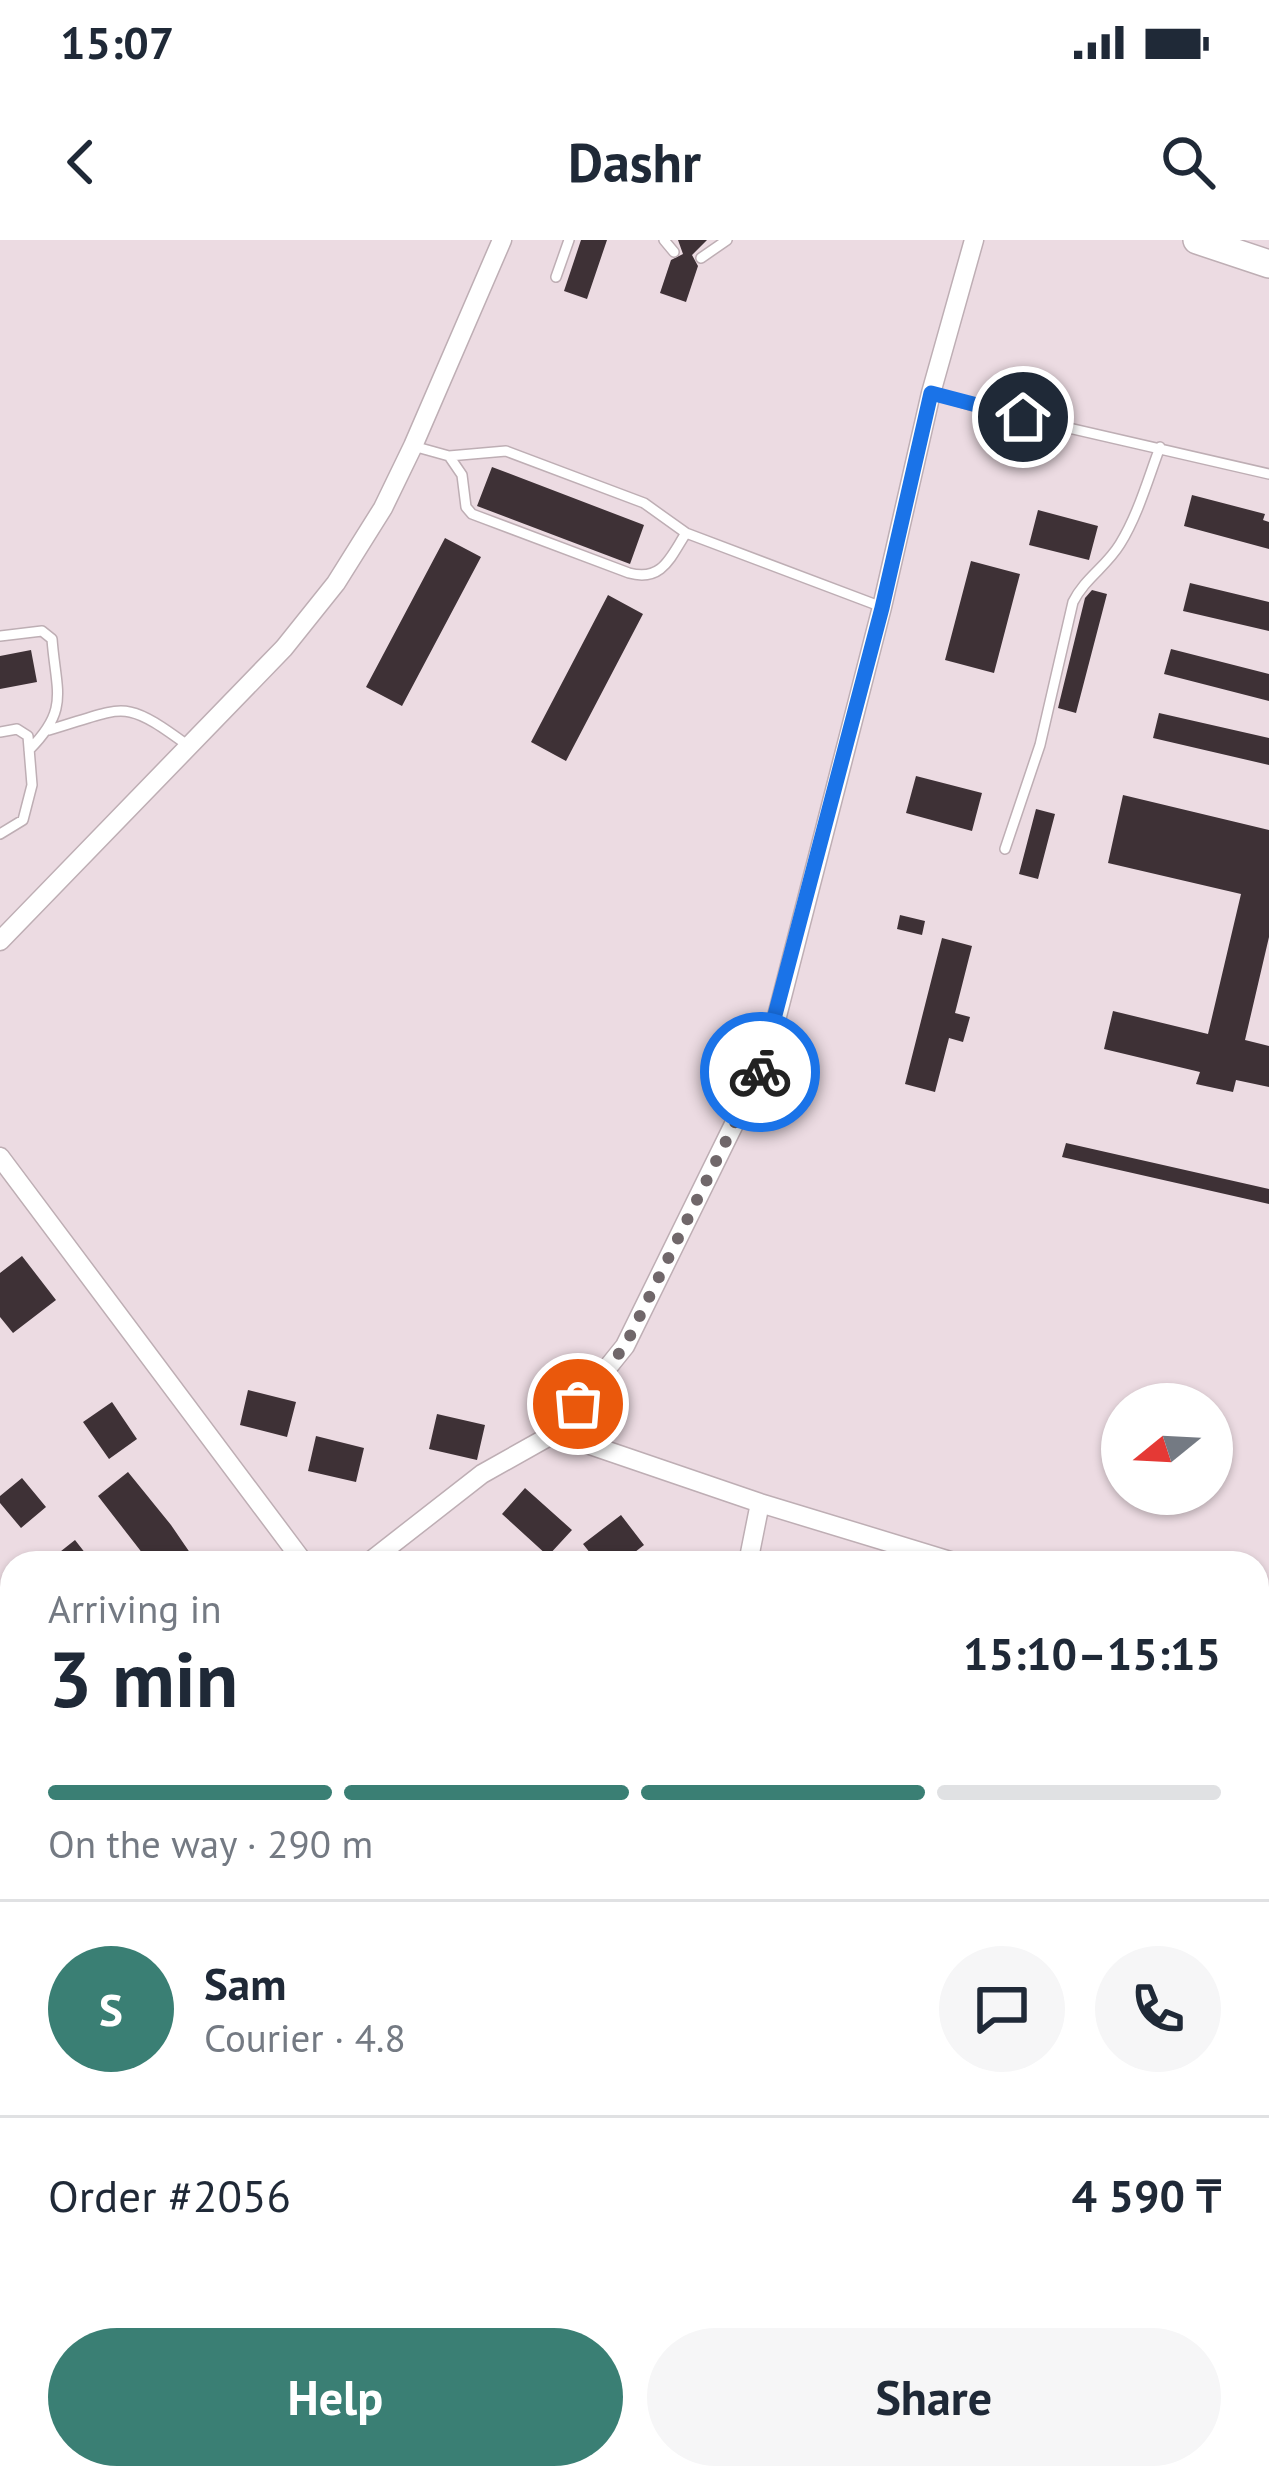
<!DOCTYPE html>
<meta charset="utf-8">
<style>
:root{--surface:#fff;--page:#f6f6f7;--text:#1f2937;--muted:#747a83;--line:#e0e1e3;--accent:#3a7f74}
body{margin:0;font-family:"PT Sans",sans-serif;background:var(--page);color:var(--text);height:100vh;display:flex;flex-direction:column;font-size:45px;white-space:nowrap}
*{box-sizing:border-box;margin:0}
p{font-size:39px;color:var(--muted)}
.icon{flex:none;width:66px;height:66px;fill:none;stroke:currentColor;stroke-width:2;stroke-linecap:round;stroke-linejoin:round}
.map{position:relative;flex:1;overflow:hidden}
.side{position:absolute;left:0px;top:1311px;width:1269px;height:939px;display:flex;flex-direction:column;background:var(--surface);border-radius:36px 36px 0 0;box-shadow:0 3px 9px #0004}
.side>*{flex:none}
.needle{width:78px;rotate:252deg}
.controls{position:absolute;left:1101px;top:1143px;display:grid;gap:24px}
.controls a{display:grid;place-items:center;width:132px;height:132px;border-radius:50%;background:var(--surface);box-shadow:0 3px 9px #0004;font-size:60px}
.pin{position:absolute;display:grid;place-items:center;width:102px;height:102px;color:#fff;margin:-51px;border:6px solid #fff;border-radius:50%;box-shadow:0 3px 12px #0007}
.courier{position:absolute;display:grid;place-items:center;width:120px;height:120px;margin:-60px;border:9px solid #1a73e8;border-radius:50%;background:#fff;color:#222;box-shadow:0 3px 15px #0007}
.overview em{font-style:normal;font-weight:700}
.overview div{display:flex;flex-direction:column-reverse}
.overview{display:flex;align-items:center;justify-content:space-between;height:204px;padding:0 48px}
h1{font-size:78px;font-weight:700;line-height:90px}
.bar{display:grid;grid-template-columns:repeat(4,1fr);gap:18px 12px;align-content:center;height:144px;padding:0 48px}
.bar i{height:15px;border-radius:9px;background:var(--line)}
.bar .current{background:var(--accent)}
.bar p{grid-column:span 4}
.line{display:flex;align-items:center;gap:30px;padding:0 48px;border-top:3px solid var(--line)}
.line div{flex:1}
.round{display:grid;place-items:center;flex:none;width:126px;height:126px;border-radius:63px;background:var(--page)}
.cta{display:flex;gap:24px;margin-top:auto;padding:24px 48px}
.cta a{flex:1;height:138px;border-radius:72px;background:var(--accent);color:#fff;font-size:48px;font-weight:700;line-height:138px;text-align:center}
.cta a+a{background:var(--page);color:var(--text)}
.status{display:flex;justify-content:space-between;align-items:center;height:84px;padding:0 60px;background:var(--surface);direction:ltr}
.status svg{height:33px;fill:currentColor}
header{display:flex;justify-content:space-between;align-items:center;height:156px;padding:0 48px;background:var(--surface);font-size:54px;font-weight:700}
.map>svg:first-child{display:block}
.building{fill:#3e3136}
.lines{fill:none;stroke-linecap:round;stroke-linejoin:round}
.lane-casing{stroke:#beaeb4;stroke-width:12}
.street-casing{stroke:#beaeb4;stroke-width:21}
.secondary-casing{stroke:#beaeb4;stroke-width:30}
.lane{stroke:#fff;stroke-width:9}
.street{stroke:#fff;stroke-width:18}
.secondary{stroke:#fff;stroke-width:27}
.done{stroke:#70676a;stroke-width:12;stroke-dasharray:0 21.6}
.route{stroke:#1a73e8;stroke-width:15}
</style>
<div class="status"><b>15:07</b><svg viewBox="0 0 49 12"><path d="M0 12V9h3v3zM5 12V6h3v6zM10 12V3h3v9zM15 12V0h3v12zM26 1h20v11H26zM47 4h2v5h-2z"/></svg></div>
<header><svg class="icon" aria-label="back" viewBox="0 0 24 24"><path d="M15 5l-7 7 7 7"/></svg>Dashr<svg class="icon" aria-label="search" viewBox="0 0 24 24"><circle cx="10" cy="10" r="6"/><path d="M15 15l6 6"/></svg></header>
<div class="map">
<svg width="1269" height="2249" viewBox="0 0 1269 2249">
<rect width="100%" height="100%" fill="#ecdbe2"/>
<path class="building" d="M581 0H607L587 59 564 51Z
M678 0H707L692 15 698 26 686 62 660 53 671 20 683 14Z
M492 227 644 285 630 324 477 266Z
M1192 255 1265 274 1263 280 1269 282V309L1184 286Z
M1038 270 1098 286 1089 320 1029 305Z
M445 298 481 317 402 466 366 447Z
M971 321 1020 334 994 433 945 420Z
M1190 343 1269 362V391L1183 371Z
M1092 350 1107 354 1076 473 1058 468 1085 358Z
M608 355 643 374 566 521 531 502Z
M1171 409 1269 434V461L1164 434Z
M31 410 37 442 0 449V416Z
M1159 473 1269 498V525L1153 498Z
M916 536 982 553 972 591 906 573Z
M1123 555 1269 590V697L1245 800 1269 806V847L1236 840 1233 852 1196 844 1200 832 1104 809 1113 771 1208 794 1241 654 1108 623Z
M1036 569 1055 574 1038 639 1019 634Z
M900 675 925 681 922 695 897 689Z
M942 698 972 706 955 773 970 777 963 802 949 798 935 852 905 844Z
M1066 903 1269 949V964L1062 917Z
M22 1016 56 1060 13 1093 0 1077V1033Z
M248 1150 296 1162 287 1197 240 1185Z
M112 1162 137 1199 109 1219 83 1182Z
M437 1174 485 1185 477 1220 429 1209Z
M316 1196 364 1208 356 1242 308 1231Z
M128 1232 171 1285 197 1323H150L98 1256Z
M22 1238 46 1267 21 1288 0 1263V1256Z
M525 1248 572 1290 548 1316 502 1274Z
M621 1275 644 1305 621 1323H598L583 1304Z
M75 1300 93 1323H46Z"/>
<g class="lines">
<defs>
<path id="lane" d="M664 0 674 12
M701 18 727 0
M556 37 569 0
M931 153 977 167 1269 234
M413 206 449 216 462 235 466 267 472 274 629 333C662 342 670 318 686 293
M449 216 506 211 644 263 686 293 882 367
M0 396 42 391 52 399C56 452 70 469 29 510
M49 490C127 467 122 457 190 507
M0 492 17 489 28 496 32 545 23 580 0 594
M1005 609 1040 505 1073 362C1085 338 1106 327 1120 304 1138 275 1148 239 1160 207"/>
<path id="street" d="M0 701 284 408 336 343 383 268 413 206 502 0
M0 917 304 1323
M555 1193 760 1263 957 1323
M368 1323 482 1234 555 1193 625 1106 766 819 882 367 931 153 974 0
M748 1323 760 1263
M0 1412 12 1429
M1257 1414 1269 1418
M1257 2061 1269 2022
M1068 2238V2249"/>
<path id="secondary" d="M1197 0 1269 24
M1257 2170 1269 2168
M810 2249 843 2238"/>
</defs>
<use href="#lane" class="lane-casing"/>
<use href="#street" class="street-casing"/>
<use href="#secondary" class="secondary-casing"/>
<use href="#lane" class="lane"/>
<use href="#street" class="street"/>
<use href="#secondary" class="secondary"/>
</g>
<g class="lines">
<path class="done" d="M578 1164 625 1106 760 832"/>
<path class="route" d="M760 832 882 368 931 153 1023 177"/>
</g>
</svg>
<div class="controls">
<a><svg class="needle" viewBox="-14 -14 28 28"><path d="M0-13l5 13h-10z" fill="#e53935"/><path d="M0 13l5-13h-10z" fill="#747a83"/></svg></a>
</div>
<div class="pin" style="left:578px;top:1164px;background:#ea580c"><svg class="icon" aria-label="bag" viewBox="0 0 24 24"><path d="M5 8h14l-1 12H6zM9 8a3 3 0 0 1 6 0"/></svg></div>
<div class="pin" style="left:1023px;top:177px;background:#1f2937"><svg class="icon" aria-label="home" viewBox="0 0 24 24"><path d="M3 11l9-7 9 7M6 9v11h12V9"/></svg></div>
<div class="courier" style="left:760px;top:832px"><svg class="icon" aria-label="bike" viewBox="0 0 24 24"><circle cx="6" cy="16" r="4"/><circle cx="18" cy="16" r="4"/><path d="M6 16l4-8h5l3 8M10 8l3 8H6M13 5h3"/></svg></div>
<section class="side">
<div class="overview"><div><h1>3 min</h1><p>Arriving in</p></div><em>15:10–15:15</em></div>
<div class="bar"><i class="current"></i><i class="current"></i><i class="current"></i><i></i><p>On the way · 290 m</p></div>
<div class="line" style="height:216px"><b class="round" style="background:var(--accent);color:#fff">S</b><div><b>Sam</b><p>Courier · 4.8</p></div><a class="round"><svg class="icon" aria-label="chat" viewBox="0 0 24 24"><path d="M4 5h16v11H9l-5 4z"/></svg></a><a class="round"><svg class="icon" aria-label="phone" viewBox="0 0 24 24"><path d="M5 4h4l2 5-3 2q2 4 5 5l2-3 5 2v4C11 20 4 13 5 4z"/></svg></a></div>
<div class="line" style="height:156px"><div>Order #2056</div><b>4 590 ₸</b></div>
<div class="cta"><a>Help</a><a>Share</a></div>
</section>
</div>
